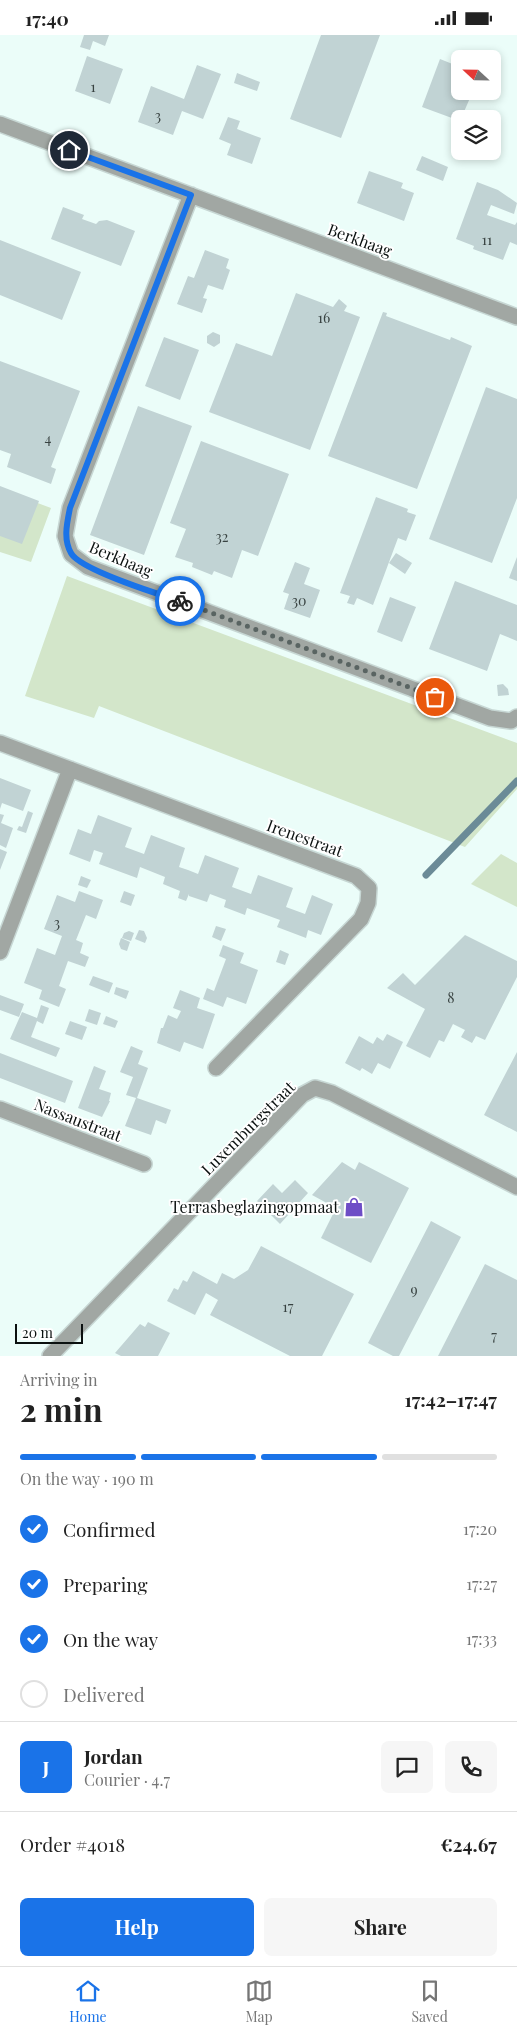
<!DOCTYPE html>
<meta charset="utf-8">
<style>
:root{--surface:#fff;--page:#f6f6f6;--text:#222;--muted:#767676;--line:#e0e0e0;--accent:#1a73e8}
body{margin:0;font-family:"Playfair Display",serif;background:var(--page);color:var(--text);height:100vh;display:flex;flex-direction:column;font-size:19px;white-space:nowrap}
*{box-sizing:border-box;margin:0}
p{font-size:16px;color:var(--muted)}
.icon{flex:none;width:28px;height:28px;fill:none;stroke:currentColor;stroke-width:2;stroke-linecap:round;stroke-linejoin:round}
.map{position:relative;height:1321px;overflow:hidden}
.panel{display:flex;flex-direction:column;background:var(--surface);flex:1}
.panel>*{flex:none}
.needle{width:32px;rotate:292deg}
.fabs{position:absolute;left:451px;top:15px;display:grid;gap:10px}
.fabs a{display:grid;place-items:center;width:50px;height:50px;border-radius:8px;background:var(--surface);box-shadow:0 2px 8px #0003;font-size:25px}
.scale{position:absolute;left:15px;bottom:12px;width:68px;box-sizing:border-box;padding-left:5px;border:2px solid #0b1110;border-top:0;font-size:14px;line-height:18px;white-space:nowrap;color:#0b1110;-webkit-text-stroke:4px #fff;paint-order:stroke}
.pin{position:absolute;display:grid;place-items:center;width:42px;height:42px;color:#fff;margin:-21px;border:2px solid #fff;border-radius:50%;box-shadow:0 1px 5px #0007}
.courier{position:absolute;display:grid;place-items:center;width:50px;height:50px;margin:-25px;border:4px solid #1a73e8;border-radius:50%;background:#fff;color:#222;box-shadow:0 1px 6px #0007}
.summary em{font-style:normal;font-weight:700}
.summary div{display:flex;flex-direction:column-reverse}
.summary{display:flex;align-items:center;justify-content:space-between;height:85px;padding:0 20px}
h1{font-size:32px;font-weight:700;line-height:38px}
.bar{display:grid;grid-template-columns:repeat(4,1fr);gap:8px 5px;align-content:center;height:60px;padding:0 20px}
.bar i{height:6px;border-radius:4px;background:var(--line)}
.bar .current{background:var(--accent)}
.bar p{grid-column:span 4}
.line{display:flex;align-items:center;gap:12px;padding:0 20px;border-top:1px solid var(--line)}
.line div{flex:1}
.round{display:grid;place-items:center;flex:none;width:52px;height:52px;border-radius:8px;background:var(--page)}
ol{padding:0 20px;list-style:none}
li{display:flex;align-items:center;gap:15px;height:55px}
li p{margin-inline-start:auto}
li .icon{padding:5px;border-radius:50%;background:var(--accent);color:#fff;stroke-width:4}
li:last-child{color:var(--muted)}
li i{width:28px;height:28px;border:2px solid var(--line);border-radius:50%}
.cta{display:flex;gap:10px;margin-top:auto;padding:10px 20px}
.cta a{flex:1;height:58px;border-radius:8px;background:var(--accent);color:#fff;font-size:20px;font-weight:700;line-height:58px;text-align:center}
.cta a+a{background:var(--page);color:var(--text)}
.status{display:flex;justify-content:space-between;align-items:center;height:35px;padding:0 25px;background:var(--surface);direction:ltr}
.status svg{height:14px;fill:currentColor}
.tab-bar{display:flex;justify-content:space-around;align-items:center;height:70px;border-top:1px solid var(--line);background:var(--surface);font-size:14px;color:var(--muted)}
.tab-bar a{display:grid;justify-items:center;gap:2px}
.tab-bar .current{color:var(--accent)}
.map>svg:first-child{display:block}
.green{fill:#d3e6ca}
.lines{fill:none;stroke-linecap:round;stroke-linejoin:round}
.stream{stroke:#6b8b97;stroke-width:7}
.building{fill:#c1d3d4}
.minor-casing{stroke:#c7d7d4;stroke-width:18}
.minor{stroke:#a1a7a3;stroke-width:15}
.done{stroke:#596462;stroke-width:5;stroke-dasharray:0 9}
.route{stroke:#1a73e8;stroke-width:6}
.labels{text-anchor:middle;stroke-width:4;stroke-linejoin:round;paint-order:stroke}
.number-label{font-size:14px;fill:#384241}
.street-label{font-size:16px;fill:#0b1110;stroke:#fff}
.poi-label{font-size:16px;fill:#0b1110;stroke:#fff;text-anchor:end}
</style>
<div class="status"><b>17:40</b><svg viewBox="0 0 49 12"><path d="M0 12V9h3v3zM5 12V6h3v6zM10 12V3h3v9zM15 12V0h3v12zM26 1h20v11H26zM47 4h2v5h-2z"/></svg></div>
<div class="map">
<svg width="517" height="1321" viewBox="0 0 517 1321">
<rect width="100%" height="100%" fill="#ebfdf9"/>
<path class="green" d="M0 454 51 473 31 527 0 517Z
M67 541 517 708V754L465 812 99 671 94 683 25 661Z
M501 819 517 828V872L471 849Z"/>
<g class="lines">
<path class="stream" d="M426 840 517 746"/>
</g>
<path class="building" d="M84 0H109L105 11 93 6 90 15 80 12Z
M321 0H380L341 103 290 84Z
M87 21 123 34 110 69 75 56Z
M440 24 460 32V56H473L460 86 422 72Z
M197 30 221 39 203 84 182 76 173 100 138 87 151 51 184 64Z
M237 38 260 47 257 56 234 48Z
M228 82 240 86 237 94 261 103 252 129 227 120 231 109 219 104Z
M422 121 448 132 443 146 416 135Z
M369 136 403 148 401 153 414 158 404 186 357 168Z
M477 147 498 155 517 168 514 179 491 170 487 180 515 190 517 187V210L510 207 503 225 473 214 474 211 456 204Z
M63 172 84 180 82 184 96 189 99 186 107 185 135 196 121 231 51 204Z
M0 205 81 237 62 285 0 260Z
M205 215 229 224 226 233 230 235 223 255 208 250 203 263 207 264 202 278 177 269 188 241 194 243Z
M296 258 333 272 339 264 347 271 344 276 360 282 310 415 209 377 236 308 272 321Z
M383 277 387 278 386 281 450 305 451 302 472 311 417 454 328 421Z
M213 297 220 300V308L214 312 207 308V301Z
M164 302 199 315 180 365 145 351Z
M0 326 80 356 51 432 56 434 51 449 7 432 11 419 0 415Z
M486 352 517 364V463L492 528 429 504Z
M138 371 192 391 144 520 90 500Z
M201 406 289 439 258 521 242 515 232 543 214 536 212 540 192 532 193 528 175 522 186 494 170 488Z
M0 451 39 466 22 509 0 501Z
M376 462 408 474 407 477 416 480 406 506 398 503 373 570 357 563 354 570 347 568 350 561 340 558Z
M396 518 412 528 405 539 389 528Z
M517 522V546L509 543Z
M295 527 310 533 304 549 320 555 310 583 284 574 289 559 283 557Z
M455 546 517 570V606L500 599 487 636 429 614Z
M390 562 416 572 402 607 377 597Z
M503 649 508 654 509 660 498 661 497 650Z
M0 743 31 755 23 776 2 768 0 774Z
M28 776 33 778 26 798 17 795 19 791 22 792Z
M0 779 4 780 1 788 13 793 6 813 0 810Z
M98 780 132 793 125 812 144 819 151 800 185 813 179 832 188 835 198 839 205 820 239 833 232 852 251 859 258 840 293 853 286 872 305 879 312 860 333 869 321 900 308 895 306 903 277 892 280 885 247 873 245 880 224 872 226 865 210 859 207 867 189 861V859L186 866 178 863 180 856 163 849 165 842 140 832 137 843 99 829 103 818 94 815 90 827 69 819 78 794 91 799Z
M0 814 7 817 0 835Z
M81 841 91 845 87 853 78 850Z
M79 856 103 865 96 884 86 880 76 905 83 908 80 918 89 922 85 932 68 926 59 951 66 954 59 972 39 964 42 955 24 948 37 913 55 920 62 901 44 894 57 860 75 867Z
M124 856 135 860 131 871 120 867Z
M216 891 226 894 221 906 212 902Z
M139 895 144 896 147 903 145 908 135 904Z
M129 896 134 898 131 906 122 903 124 898Z
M465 900 517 926V942L485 1005 476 1001 472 1008 461 1002 465 995 453 989 444 1007 439 1005 430 1023 406 1011 425 974 387 953 403 938 415 950Z
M121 903 130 907 127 916 121 914 119 909Z
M223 910 244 918 240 928 258 935 246 969 227 962 223 972 203 964 207 953 214 956 226 924 219 921Z
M280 915 289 919 285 930 276 927Z
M93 941 113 948 109 958 89 950Z
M116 952 129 956 126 964 114 959Z
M180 955 200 963 197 973 215 979 203 1014 184 1007 180 1017 157 1008 161 993H163L168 980 177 984 181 976 173 973Z
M0 960 24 969 19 982 0 975Z
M41 970 49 973 43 989 37 986 31 1002 60 1013 56 1022 10 1004 22 977 37 983Z
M89 974 101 978 97 990 85 986Z
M106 981 118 986 115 993 103 989Z
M70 986 87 992 82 1005 65 999Z
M387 999 403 1007 390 1034 378 1028 372 1039 362 1033 360 1036 345 1028 359 1001 373 1009 377 1002 383 1006Z
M131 1011 143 1016 138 1029 148 1033 137 1063 171 1075 166 1089 156 1085 151 1100 125 1091 136 1063 126 1060 133 1042 120 1037Z
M517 1017V1097L484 1080Z
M0 1018 73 1046 65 1068 0 1043Z
M94 1031 106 1036 99 1054 111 1058 109 1066H110L102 1082 78 1073Z
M342 1127 355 1135 359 1127 409 1153 371 1228 321 1203 336 1173 312 1160Z
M295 1145 308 1158 280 1189 257 1166 273 1149 282 1158Z
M431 1186 461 1202 399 1321H393L368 1308Z
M261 1211 354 1259 322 1321H290L210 1280 218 1265 206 1258 195 1280 167 1266 174 1253 178 1255 183 1245 187 1247 193 1236 217 1249 222 1238 234 1244 248 1235Z
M485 1229 517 1245V1321H438Z
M148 1287 170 1298 158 1321H121L115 1318 140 1289 145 1292Z"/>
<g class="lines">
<defs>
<path id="minor" d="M0 89 517 282
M191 160 70 473 65 501 71 519 88 532 490 683 511 686 517 682
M0 708 356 841 369 853 368 868 361 884 216 1033
M0 917 70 734
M0 1074 144 1129
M50 1321 302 1060 315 1053 332 1058 517 1152"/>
</defs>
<use href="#minor" class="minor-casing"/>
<use href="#minor" class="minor"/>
</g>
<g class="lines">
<path class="done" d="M180 566 435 662"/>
<path class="route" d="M69 115 191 160 70 473C67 488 63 504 71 518 80 535 158 559 180 566"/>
</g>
<defs>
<symbol id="shop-bare" viewBox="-9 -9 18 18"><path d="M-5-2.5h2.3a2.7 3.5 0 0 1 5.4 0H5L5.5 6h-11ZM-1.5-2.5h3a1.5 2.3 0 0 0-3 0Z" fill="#6e4dc6" stroke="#fff" stroke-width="2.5" paint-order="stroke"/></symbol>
</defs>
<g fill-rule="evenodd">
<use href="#shop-bare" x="340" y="1158" width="28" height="28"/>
</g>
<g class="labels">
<g class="number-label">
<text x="93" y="57">1</text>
<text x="158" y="86">3</text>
<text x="487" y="210">11</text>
<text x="324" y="288">16</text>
<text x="48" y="409">4</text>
<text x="222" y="507">32</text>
<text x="299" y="571">30</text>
<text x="57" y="893">3</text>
<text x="451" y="968">8</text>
<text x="414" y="1260">9</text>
<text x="288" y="1277">17</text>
<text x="494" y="1306">7</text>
</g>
<g class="street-label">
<text transform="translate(360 205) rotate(20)" y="6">Berkhaag</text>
<text transform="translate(121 524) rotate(23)" y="6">Berkhaag</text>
<text transform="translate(305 803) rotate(20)" y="6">Irenestraat</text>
<text transform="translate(78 1085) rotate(21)" y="6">Nassaustraat</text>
<text transform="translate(248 1093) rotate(-45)" y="6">Luxemburgstraat</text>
</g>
<g class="poi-label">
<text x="339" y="1178">Terrasbeglazingopmaat</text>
</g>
</g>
</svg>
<div class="fabs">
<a><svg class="needle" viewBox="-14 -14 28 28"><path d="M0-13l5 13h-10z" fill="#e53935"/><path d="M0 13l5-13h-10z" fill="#767676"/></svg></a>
<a><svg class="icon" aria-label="layers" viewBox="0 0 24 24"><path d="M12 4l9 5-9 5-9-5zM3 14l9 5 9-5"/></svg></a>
</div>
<div class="scale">20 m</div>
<div class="pin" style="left:435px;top:662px;background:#ea580c"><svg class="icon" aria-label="bag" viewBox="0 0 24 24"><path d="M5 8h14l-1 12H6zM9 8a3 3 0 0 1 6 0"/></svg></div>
<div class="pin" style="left:69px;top:115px;background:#1f2937"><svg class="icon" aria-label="home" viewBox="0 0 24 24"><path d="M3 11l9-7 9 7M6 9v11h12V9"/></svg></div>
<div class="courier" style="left:180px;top:566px"><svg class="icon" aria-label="bike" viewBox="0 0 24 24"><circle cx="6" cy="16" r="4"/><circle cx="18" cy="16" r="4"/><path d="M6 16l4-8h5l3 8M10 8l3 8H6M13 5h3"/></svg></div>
</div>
<section class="panel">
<div class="summary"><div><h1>2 min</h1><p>Arriving in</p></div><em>17:42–17:47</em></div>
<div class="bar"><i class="current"></i><i class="current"></i><i class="current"></i><i></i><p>On the way · 190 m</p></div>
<ol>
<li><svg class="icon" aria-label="check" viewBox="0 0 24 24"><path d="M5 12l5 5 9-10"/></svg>Confirmed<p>17:20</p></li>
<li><svg class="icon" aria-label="check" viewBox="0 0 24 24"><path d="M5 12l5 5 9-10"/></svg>Preparing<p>17:27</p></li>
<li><svg class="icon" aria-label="check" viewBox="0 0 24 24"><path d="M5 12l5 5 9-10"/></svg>On the way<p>17:33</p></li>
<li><i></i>Delivered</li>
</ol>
<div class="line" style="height:90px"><b class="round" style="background:var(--accent);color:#fff">J</b><div><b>Jordan</b><p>Courier · 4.7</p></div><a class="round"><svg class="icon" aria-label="chat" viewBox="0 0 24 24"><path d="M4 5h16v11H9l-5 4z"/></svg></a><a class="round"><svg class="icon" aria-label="phone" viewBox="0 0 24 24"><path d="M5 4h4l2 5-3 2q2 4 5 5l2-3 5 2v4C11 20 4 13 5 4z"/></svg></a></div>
<div class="line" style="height:65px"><div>Order #4018</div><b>€24.67</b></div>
<div class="cta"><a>Help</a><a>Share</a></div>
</section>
<nav class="tab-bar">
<a class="current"><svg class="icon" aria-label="home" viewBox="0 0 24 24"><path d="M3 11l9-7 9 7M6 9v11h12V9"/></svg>Home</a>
<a><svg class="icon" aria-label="map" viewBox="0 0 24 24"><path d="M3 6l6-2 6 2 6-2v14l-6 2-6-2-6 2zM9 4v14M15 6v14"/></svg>Map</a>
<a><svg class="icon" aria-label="saved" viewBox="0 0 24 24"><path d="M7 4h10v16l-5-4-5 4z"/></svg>Saved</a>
</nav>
